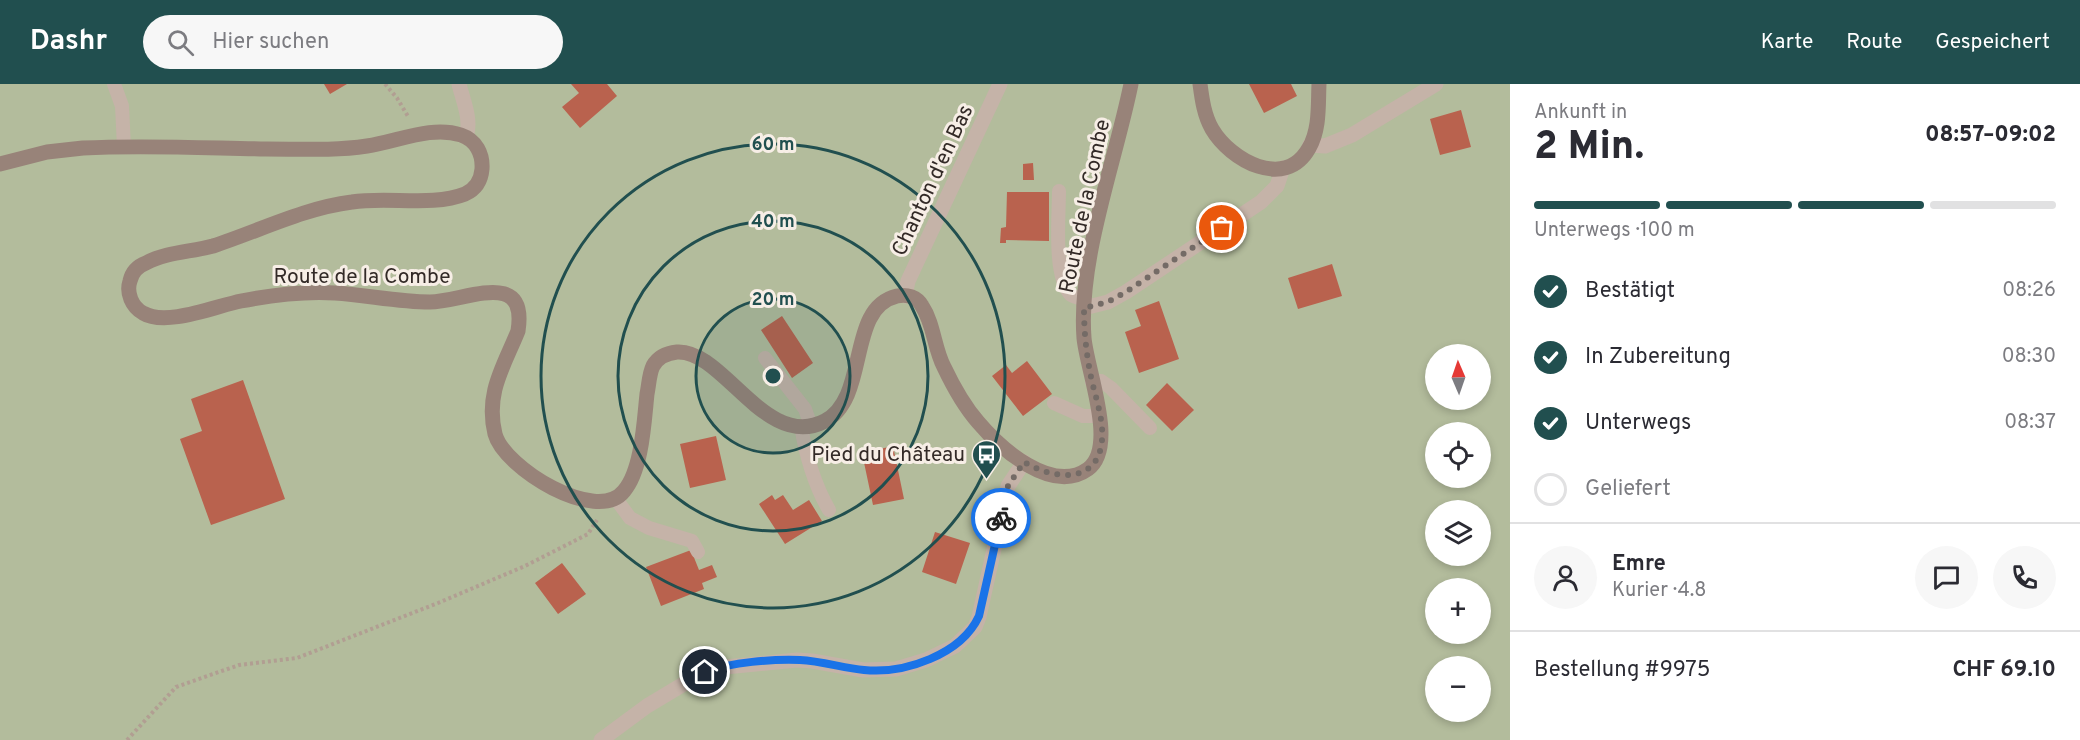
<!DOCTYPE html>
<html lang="de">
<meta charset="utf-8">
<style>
:root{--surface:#fff;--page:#f7f7f7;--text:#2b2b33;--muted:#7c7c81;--line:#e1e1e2;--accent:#214f4f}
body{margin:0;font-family:Overpass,sans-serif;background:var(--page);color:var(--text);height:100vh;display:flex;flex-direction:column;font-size:22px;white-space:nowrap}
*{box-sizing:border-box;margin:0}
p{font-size:20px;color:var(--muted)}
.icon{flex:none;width:33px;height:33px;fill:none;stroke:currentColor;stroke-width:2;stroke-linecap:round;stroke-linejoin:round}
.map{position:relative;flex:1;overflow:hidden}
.side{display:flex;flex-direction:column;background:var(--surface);width:570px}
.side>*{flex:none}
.needle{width:39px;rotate:358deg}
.controls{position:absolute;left:1425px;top:260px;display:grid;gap:12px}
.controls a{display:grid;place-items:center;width:66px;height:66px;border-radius:50%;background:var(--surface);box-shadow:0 3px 9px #0003;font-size:30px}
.pin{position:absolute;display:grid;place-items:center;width:51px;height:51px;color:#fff;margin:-26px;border:3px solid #fff;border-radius:50%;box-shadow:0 2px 6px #0007}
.courier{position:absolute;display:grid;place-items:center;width:60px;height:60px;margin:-30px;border:4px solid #1a73e8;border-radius:50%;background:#fff;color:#222;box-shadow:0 2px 8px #0007}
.overview em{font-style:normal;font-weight:800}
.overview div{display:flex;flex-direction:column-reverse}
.overview{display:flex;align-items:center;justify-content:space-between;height:102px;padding:0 24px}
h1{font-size:39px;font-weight:800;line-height:45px}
.bar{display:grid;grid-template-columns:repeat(4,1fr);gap:9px 6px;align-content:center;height:72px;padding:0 24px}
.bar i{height:8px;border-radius:4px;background:var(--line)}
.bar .active{background:var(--accent)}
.bar p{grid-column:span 4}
.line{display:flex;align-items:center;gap:15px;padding:0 24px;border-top:2px solid var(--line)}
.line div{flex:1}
.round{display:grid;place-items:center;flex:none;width:63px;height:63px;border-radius:32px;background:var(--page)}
ol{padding:0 24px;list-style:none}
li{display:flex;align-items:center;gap:18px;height:66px}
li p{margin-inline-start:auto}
li .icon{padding:6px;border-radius:50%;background:var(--accent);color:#fff;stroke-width:4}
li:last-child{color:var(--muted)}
li i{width:33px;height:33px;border:3px solid var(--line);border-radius:50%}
header{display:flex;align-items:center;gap:36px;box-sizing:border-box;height:84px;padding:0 30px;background:var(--accent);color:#fff}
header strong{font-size:28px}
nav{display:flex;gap:33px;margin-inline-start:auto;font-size:21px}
.search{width:420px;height:54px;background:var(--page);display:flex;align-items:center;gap:15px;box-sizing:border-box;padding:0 21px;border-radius:33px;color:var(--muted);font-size:22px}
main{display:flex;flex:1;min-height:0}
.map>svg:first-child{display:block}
.green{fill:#b3bc9c;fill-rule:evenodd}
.building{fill:#b9624e}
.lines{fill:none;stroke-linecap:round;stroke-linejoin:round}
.path{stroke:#b19e92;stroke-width:4;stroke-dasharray:3 3;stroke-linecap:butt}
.lane{stroke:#c5b3a8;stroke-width:14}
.street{stroke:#c5b3a8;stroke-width:15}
.secondary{stroke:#988379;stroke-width:15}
.done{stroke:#746b66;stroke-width:6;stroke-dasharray:0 10.8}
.route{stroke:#1a73e8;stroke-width:8}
.ring{fill:none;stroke:#214f4f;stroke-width:3}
.labels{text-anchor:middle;stroke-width:6;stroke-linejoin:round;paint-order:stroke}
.street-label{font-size:21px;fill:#332a27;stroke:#f7eee6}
.poi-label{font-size:21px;fill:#332a27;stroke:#f7eee6;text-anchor:end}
.centre{fill:#214f4f;stroke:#f7eee6;stroke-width:3}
.ring-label{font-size:18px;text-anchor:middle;font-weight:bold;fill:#214f4f;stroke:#f7eee6;stroke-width:6;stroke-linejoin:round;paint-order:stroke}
</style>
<header>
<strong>Dashr</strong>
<div class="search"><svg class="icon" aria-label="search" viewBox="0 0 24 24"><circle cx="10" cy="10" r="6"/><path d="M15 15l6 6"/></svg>Hier suchen</div>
<nav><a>Karte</a><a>Route</a><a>Gespeichert</a></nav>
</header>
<main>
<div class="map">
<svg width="1510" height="656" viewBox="0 0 1510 656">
<rect width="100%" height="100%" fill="#eee4da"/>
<path class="green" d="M0 0H1510V656H0ZM1436 270H1480V315H1436ZM1436 348H1480V393H1436ZM1436 426H1480V471H1436ZM1436 504H1480V549H1436ZM1436 582H1480V627H1436Z"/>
<path class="building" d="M324 0H347L330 10Z
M571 0H607L617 12 580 44 562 23 579 9Z
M1249 0H1291L1297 12 1264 29Z
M1461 26 1471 63 1440 71 1430 35Z
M1033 79 1034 96H1023V80Z
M1007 108H1049V157L1006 156V159H1000L1001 144 1006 143Z
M1332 180 1342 212 1298 225 1288 194Z
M1159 217 1179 275 1139 289 1125 248 1141 242 1135 226Z
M782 232 813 279 792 294 761 246Z
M1027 277 1052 310 1023 332 992 292 1006 281 1012 289Z
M243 296 285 415 211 441 180 355 202 347 191 315Z
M1167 299 1194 326 1172 347 1146 321Z
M716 352 726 396 690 404 680 360Z
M893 362 904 415 873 421 862 369Z
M772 411 775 416 783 411 793 426 809 416 822 437 785 460 759 420Z
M935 448 970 459 956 500 922 488Z
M691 466 699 486 712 481 717 493 702 499 704 505 661 522 646 483Z
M562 479 586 510 558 530 535 499Z"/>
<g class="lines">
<path class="path" d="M385 0 397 14 409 34
M127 656 176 603 239 581 297 574 438 519 525 482 588 450 597 436"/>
<path class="lane" d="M114 0 122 22 124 63
M1059 107C1059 132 1053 193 1071 211 1075 214 1080 214 1085 215
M765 274 805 325 811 342
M1092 298 1101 297 1111 304 1150 344
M1054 319 1083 332H1099
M801 342C806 372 814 400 829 426
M616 415 630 434 649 444 692 457 698 468"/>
<path class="street" d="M459 0C463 17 472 36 466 53
M1310 61 1325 62 1352 51 1436 0
M905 212 908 197 1000 0
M1084 224 1108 218 1126 208 1261 118 1277 102 1283 84
M601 656 647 622 692 595 715 584 797 576 812 577 863 586 896 585 926 576 955 562 975 543 979 533 1008 402 1024 378"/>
<path class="secondary" d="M1200 0C1202 15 1204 31 1212 45 1230 76 1285 107 1309 64 1320 45 1318 21 1319 0
M0 80 47 68 83 64C144 61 205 64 266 65 300 65 334 67 367 62 397 58 431 41 461 51 476 56 483 70 482 85 481 97 476 105 465 110 432 123 387 112 352 118 304 124 259 147 213 162 192 168 166 168 146 179 138 182 132 188 130 197 126 209 132 223 143 229 166 243 216 222 241 217 272 211 304 207 335 209 367 211 398 218 430 218 464 218 528 183 518 247 504 282 485 309 495 350 504 384 597 441 624 407 642 386 644 338 647 310 649 301 649 290 653 282 658 273 667 269 677 268 723 265 766 368 825 337 870 313 846 224 897 212 907 210 917 213 922 222 934 240 934 264 944 283 953 302 964 322 978 338 1000 364 1052 411 1088 385 1118 363 1087 287 1084 254 1078 175 1115 79 1131 0"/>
</g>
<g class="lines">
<path class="done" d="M1001 434 1008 402 1024 378C1052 395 1098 402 1102 356 1104 334 1094 310 1090 288 1086 267 1084 246 1084 224L1108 218 1126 208 1222 144"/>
<path class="route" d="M705 588C732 578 772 575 800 576 822 577 843 584 864 586 904 590 961 571 979 532L1001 434"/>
</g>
<circle cx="773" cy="292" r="77" fill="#214f4f" fill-opacity=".12"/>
<g class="ring">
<circle cx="773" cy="292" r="77"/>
<circle cx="773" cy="292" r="155"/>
<circle cx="773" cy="292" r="232"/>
</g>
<defs>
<symbol id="bus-pin" viewBox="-11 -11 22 30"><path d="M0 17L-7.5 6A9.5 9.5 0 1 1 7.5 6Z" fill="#214f4f" stroke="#f7eee6"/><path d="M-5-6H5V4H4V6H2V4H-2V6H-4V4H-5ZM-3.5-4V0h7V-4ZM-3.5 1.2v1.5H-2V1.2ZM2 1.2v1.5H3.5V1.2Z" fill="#fff"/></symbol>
</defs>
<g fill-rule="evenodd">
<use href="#bus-pin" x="970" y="354" width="33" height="45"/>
</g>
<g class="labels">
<g class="street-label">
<text transform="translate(932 96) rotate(-65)" y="7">Chanton d'en Bas</text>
<text transform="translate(1084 122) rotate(-78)" y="7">Route de la Combe</text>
<text x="362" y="199">Route de la Combe</text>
</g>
<g class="poi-label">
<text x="965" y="377">Pied du Château</text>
</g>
</g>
<circle cx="773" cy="292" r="9" class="centre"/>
<g class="ring-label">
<text x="773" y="66">60 m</text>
<text x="773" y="143">40 m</text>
<text x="773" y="221">20 m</text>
</g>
</svg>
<div class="controls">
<a><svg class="needle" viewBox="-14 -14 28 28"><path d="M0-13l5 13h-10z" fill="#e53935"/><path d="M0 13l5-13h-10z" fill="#7c7c81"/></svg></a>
<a><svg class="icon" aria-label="locate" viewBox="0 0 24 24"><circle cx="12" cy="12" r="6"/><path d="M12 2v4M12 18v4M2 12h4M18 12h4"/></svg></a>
<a><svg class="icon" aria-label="layers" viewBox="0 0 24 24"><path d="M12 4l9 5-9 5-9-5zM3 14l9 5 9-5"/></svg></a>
<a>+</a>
<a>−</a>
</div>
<div class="pin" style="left:1222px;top:144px;background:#ea580c"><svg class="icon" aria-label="bag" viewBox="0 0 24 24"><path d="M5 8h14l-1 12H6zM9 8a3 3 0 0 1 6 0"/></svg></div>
<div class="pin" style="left:705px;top:588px;background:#1f2937"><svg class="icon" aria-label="home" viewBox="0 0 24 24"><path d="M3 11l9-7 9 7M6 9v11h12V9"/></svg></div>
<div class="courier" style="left:1001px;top:434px"><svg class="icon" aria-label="bike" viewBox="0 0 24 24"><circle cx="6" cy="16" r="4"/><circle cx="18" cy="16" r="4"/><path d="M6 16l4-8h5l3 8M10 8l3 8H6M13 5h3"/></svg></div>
</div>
<section class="side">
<div class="overview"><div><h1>2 Min.</h1><p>Ankunft in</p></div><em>08:57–09:02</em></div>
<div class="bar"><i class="active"></i><i class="active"></i><i class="active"></i><i></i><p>Unterwegs · 100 m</p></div>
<ol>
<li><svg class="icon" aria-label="check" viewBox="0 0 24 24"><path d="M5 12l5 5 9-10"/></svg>Bestätigt<p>08:26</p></li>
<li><svg class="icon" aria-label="check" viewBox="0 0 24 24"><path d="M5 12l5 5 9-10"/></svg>In Zubereitung<p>08:30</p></li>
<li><svg class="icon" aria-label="check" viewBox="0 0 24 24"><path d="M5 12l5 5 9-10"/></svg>Unterwegs<p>08:37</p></li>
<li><i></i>Geliefert</li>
</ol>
<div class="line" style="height:108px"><a class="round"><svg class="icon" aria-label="person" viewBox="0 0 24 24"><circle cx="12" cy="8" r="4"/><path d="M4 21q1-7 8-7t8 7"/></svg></a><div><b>Emre</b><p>Kurier · 4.8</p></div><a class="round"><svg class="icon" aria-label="chat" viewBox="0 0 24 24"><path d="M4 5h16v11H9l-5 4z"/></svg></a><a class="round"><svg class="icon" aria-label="phone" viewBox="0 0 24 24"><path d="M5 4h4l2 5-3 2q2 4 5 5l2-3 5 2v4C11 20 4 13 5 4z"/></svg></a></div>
<div class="line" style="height:78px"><div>Bestellung #9975</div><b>CHF 69.10</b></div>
</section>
</main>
